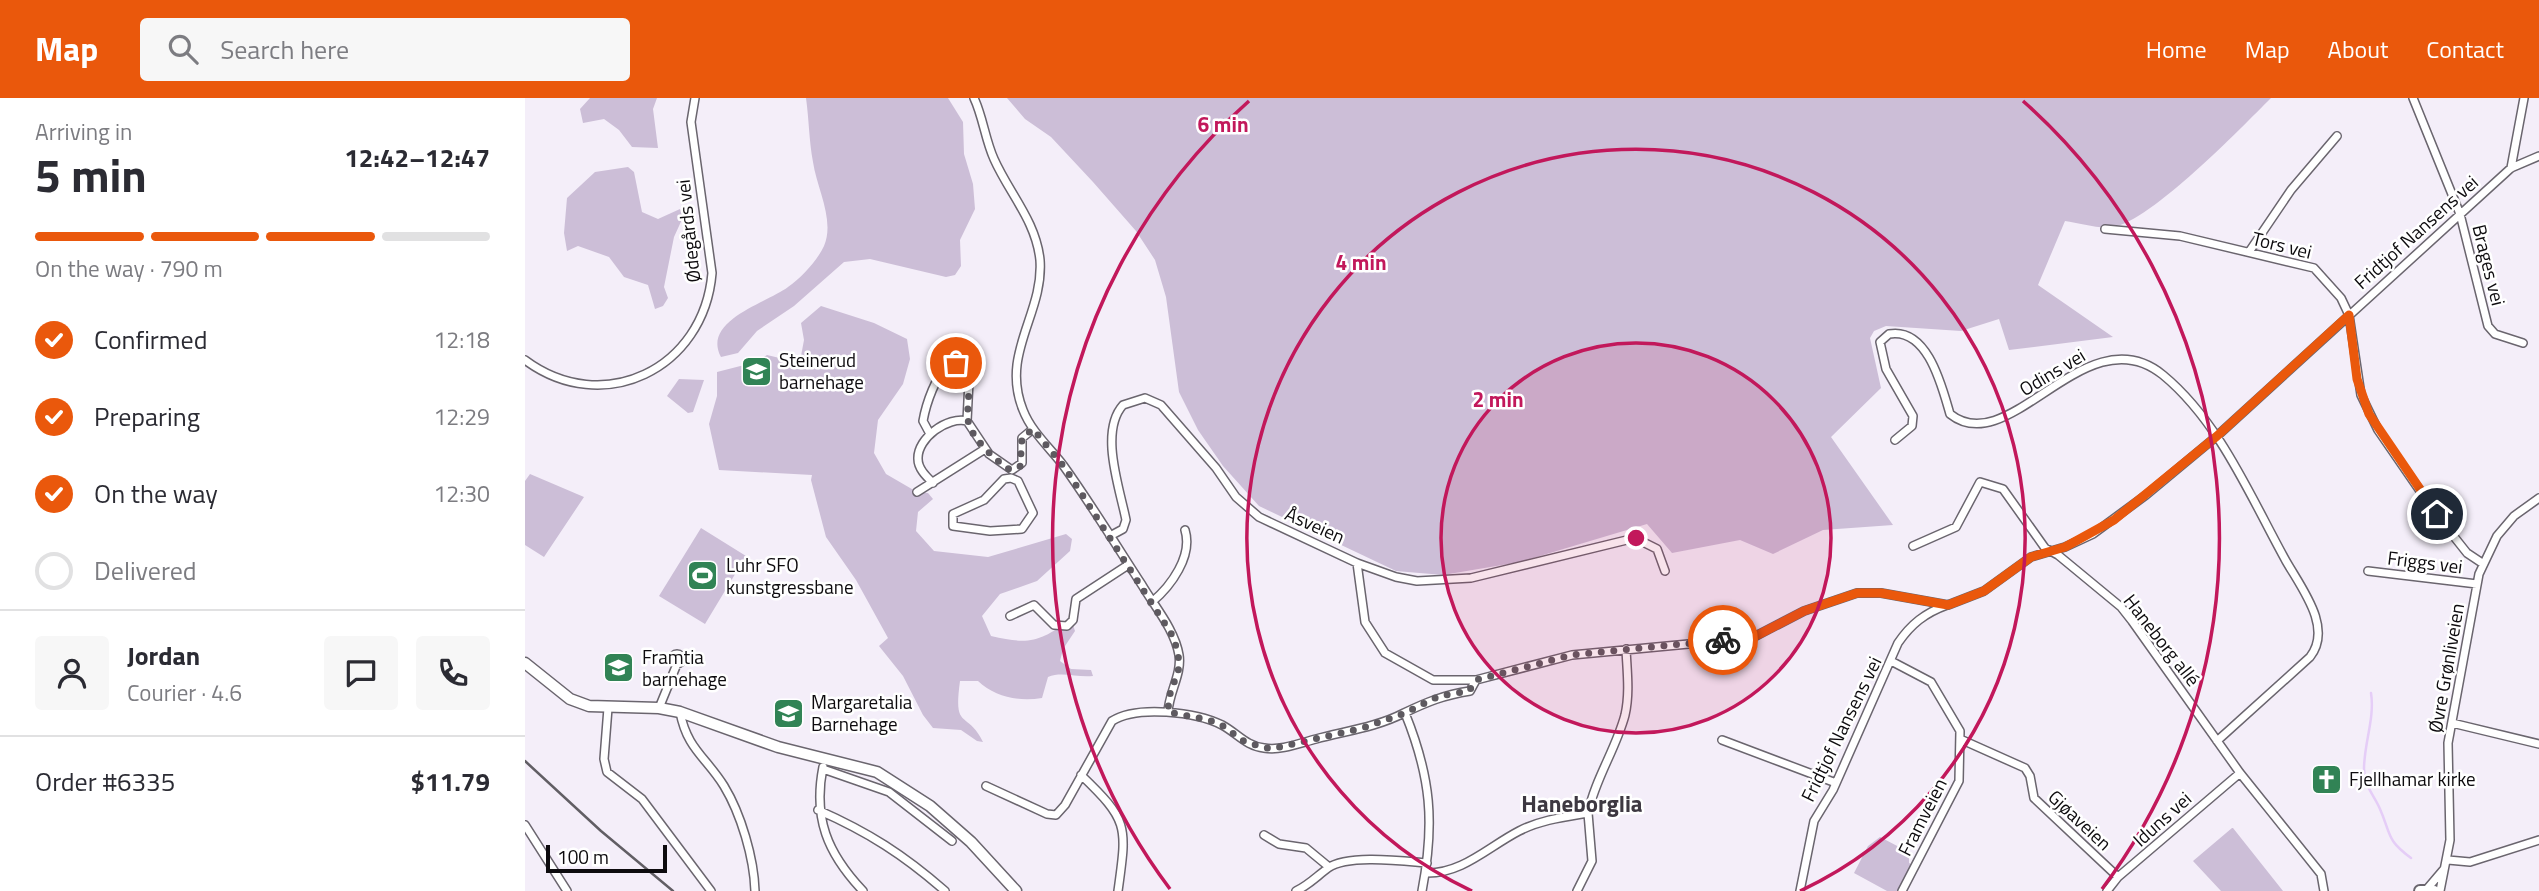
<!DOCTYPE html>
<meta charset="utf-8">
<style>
:root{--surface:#fff;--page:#f7f7f7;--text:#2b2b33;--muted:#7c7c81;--line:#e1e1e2;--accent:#ea580c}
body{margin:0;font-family:"Titillium Web",sans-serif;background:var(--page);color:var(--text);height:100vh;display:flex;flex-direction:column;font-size:26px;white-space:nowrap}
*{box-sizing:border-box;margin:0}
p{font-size:23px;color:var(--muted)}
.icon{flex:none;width:38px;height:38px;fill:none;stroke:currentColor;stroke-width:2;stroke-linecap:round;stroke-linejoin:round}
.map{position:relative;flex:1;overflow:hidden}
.sheet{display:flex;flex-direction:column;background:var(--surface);width:525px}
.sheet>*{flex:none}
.scale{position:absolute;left:21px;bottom:18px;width:121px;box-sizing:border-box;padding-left:7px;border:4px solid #0d0b0e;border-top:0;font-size:19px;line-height:24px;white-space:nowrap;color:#0d0b0e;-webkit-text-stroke:5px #fff;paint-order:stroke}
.pin{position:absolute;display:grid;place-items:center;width:60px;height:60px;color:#fff;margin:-30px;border:4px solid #fff;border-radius:50%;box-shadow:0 2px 7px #0007}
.courier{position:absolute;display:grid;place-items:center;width:70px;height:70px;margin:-35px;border:5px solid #ea580c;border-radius:50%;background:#fff;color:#222;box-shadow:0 2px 9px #0007}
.overview em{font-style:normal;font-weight:700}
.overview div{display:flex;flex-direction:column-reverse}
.overview{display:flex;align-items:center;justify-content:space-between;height:119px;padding:0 35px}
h1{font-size:46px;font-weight:700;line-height:52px}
.bar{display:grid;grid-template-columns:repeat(4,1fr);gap:10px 7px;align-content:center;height:84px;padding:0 35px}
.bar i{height:9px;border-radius:5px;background:var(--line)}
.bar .selected{background:var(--accent)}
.bar p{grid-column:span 4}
.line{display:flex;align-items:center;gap:18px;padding:0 35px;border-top:2px solid var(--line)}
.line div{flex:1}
.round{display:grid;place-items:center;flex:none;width:74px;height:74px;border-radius:7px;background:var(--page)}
ol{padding:0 35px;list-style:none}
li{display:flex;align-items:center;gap:21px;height:77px}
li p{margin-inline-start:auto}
li .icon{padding:7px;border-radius:50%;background:var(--accent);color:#fff;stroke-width:4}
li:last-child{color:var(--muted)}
li i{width:38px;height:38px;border:4px solid var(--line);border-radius:50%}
header{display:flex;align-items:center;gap:42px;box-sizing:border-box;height:98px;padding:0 35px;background:var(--accent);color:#fff}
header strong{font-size:33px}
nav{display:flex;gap:38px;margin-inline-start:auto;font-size:24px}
.search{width:490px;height:63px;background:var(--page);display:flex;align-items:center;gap:18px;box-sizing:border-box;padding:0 24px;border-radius:7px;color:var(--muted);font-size:26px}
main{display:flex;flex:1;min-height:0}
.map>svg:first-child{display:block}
.green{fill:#ccbed7}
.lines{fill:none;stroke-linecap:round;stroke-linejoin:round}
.stream{stroke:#e5cdf7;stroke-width:2.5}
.minor-casing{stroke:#6a656e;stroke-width:10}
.tertiary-casing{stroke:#6a656e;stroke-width:13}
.secondary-casing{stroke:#6a656e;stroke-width:14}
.minor{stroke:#fff;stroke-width:7}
.tertiary{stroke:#fff;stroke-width:10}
.secondary{stroke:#fff;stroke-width:10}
.rail{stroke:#615e64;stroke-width:2.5}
.done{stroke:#5e5a60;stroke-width:7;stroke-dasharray:0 12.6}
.route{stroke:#ea580c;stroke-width:9}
.ring{fill:none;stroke:#c2185b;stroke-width:3.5}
.labels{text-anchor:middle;stroke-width:5;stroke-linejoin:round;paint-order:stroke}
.street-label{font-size:19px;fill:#0d0b0e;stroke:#fff}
.poi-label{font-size:19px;fill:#0d0b0e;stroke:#fff;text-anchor:start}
.quarter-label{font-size:23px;font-weight:bold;fill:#3d3841;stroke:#fff}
.centre{fill:#c2185b;stroke:#fff;stroke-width:3.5}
.ring-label{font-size:21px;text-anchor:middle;font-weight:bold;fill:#c2185b;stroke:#fff;stroke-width:5;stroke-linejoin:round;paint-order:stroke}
</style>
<header>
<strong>Map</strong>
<div class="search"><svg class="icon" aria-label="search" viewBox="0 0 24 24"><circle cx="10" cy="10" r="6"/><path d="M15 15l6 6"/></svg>Search here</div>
<nav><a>Home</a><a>Map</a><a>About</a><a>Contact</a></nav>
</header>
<main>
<section class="sheet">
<div class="overview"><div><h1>5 min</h1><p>Arriving in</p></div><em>12:42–12:47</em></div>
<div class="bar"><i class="selected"></i><i class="selected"></i><i class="selected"></i><i></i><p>On the way · 790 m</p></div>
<ol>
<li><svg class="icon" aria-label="check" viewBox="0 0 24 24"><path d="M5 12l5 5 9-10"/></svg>Confirmed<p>12:18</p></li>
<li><svg class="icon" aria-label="check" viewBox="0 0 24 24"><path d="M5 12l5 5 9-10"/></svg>Preparing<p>12:29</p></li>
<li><svg class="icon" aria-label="check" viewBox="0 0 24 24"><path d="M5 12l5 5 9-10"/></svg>On the way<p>12:30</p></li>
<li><i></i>Delivered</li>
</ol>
<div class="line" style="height:126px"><a class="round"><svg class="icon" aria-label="person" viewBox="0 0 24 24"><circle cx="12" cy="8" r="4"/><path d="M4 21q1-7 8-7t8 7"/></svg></a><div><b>Jordan</b><p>Courier · 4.6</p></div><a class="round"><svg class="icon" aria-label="chat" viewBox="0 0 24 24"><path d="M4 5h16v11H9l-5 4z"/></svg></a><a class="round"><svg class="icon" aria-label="phone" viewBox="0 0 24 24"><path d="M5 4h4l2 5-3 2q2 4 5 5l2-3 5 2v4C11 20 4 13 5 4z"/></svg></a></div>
<div class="line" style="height:91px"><div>Order #6335</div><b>$11.79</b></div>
</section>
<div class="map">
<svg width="2014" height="793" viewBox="0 0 2014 793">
<rect width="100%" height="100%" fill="#f4eef9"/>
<path class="green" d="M65 0H132L128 11 133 50 107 49 94 32 79 21 58 25 55 11Z
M281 0H423L438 24 439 56 448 86 450 111 435 142 436 168 430 177 421 179 345 161 319 164 269 208 232 233 213 255 196 259C176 222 244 204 263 189 276 180 292 163 299 148 310 122 292 91 288 64 284 43 284 21 281 0Z
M482 0H1746C1716 30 1626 123 1588 129 1573 131 1554 125 1540 123L1513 187 1588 239 1484 252 1474 221 1436 233 1361 228 1349 233 1345 240 1356 290 1306 339 1368 427 1298 432 1248 456 1215 442 1147 455 1122 426 995 464 918 477 871 473 734 408 698 368 673 332 654 294 641 199 630 162 611 133 568 84 526 39 500 21Z
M103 69 109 74 117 114 133 121 155 111 159 117 149 139 139 189 143 200 138 208 130 211 123 187 99 179 84 159 53 148 42 153 39 135 42 100 70 74Z
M296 208 349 225 382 241 385 261 378 286 353 322 349 355 361 376 392 394 403 395 408 401 393 414 391 433 409 453 463 459 541 436 547 441 545 453 512 483 475 496 457 518 466 538C504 547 515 544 546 521L550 533 538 551 535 563 546 571 566 572 568 578C553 580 537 573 523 579L517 600C494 604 470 599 453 583H435C428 634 442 611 458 644L452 643 436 632 408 630 398 617 378 578 354 548 363 540 331 482 301 439 286 382 287 377 194 372 184 326 192 298V274L231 264 242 257 267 263 276 258 279 242 276 225Z
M154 281 179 282 168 314 163 315 142 298Z
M5 376 59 399 19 459 0 447V383Z
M176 430 221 458 180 526 134 498Z
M1707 730H1708L1758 793H1696L1668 763Z
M1355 739 1378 751 1377 754 1384 759V765L1388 767 1374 793H1362L1329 775 1343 748Z"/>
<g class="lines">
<path class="stream" d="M1846 595C1850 620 1839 645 1839 671 1839 688 1849 697 1855 711 1866 736 1861 742 1886 760"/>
<defs>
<path id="minor" d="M449 0C458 19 460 41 469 61 484 95 511 123 515 162 519 216 475 255 498 312 506 333 524 349 538 367 566 406 591 447 617 487 630 509 650 532 654 557 657 576 644 594 643 614
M1888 0 1935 116 1963 228 1970 236 1998 245
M1986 70 1999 0
M1580 131 1655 138 1789 170 1816 200 1824 217 1836 297 1853 332 1911 416 1942 455 1957 465
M1724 154 1766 92 1812 38
M0 262C78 320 179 271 187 175L166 24 170 0
M405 336 398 323C401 306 411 276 425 265L436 268 444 283 442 323
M1370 342 1387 328 1388 318 1361 271 1355 244 1364 236C1403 229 1417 289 1425 316 1485 364 1561 214 1638 277 1695 324 1726 400 1761 463 1777 491 1808 530 1785 559L1692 643
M486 380 493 383 508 415 497 431 465 433 428 428V416L459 402 479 381Z
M408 385C402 379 393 371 393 361 392 340 423 318 442 323L464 356 487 372 497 365V340L508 331
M392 394 460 351
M585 438 598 431 601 422C595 391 574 334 598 307L620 300 636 307 691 370 711 399 734 419 832 465 871 479 892 483 946 480 1110 440 1132 451 1140 473
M1388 448 1431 429 1455 384 1478 391 1520 450 1533 457 1596 509 1607 523 1715 675 1796 776 1799 793
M832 465 840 524 860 555 908 582H951
M1843 473 1952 486
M627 504C646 488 668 458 660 432
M485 518 509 507 529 527 542 528 548 522 551 501 603 467
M147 561a5 5 0 1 1 10 0a5 5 0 1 1-10 0Z
M1366 563 1406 584 1435 633 1434 683 1377 793
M83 610 79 661 82 674 117 701 186 793
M134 610 152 566
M155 614C162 651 181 659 199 688 216 716 229 760 230 793
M880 615C906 679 910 725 897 793
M1927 625 2014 646
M1435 641 1500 670 1505 678 1509 700 1593 779
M1197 642 1311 685
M298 669C288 720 302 755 338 793
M298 671 364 694 427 743
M556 677C604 723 602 728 593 793
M461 688 522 716 531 717 540 707 587 623C612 607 671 614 697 627 712 635 721 648 739 650 756 653 775 645 791 641 821 633 852 629 879 615 902 604 919 597 945 593L951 582 1047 557 1227 540 1279 513 1332 495H1356L1423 507 1459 493 1506 459 1540 449 1568 436 1621 397 1692 338 1986 70 2014 58
M293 712C343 734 379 757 420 793
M0 727 42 793
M739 737 754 746 781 750 804 769
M1923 762 1945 764 2014 742
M901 775C937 776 963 749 994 733 1015 722 1039 719 1063 715 1070 681 1091 651 1100 617 1105 595 1102 573 1101 551
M1902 791 1919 771
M771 793C784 787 792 778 803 770 823 756 878 763 902 765
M1052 793 1067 763 1063 715
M1275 793 1289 723 1308 692 1373 545C1386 526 1400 515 1422 507
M1582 793 1593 779 1715 675
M1915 793 1925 742 1923 645 1954 476 1972 438 1989 418 2014 400"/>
<path id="tertiary" d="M0 565 45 601 64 608 134 610 155 614 253 649 352 674 405 708 446 744 491 793"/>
<path id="secondary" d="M1895 793H1909"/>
</defs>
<use href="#minor" class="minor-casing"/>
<use href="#tertiary" class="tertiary-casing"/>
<use href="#secondary" class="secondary-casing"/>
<use href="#minor" class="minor"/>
<use href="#tertiary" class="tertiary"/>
<use href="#secondary" class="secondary"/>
<path class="rail" d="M0 663 76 733 148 793"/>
</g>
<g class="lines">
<path class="done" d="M431 265C451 276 441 304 443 321 444 338 470 362 484 371L495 369 497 340 508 331 540 370 649 540 655 567 644 599 643 614 684 622 698 628 720 644 746 651 838 630 880 615 914 598 944 593 951 582 1047 557 1198 542"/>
<path class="route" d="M1198 542 1227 540 1279 513 1332 495H1356L1423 507 1459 493 1506 459 1540 449 1589 422 1692 338 1824 217 1832 281 1844 316 1912 416"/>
</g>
<circle cx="1111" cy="440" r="195" fill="#c2185b" fill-opacity=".12"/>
<g class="ring">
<circle cx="1111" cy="440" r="195"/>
<path d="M947 793A389 389 0 1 1 1275 793"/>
<path d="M645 791A584 584 0 0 1 724 3M1498 3A584 584 0 0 1 1577 791"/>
</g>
<defs>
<symbol id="school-square" viewBox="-11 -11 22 22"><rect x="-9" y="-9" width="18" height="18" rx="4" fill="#318355" stroke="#fff"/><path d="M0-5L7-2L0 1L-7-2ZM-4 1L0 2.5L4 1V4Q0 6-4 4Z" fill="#fff"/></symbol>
<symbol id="stadium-square" viewBox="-11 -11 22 22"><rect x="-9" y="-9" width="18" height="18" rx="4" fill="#318355" stroke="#fff"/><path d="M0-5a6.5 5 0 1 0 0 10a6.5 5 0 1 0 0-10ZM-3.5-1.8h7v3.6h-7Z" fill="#fff"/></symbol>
<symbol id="church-square" viewBox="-11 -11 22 22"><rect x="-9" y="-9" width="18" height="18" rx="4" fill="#318355" stroke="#fff"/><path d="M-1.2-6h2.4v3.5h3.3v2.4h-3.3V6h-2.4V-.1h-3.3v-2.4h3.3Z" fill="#fff"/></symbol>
</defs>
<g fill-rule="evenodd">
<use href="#school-square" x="214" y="256" width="35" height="35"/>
<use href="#stadium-square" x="160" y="460" width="35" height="35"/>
<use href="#school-square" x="76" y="552" width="35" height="35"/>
<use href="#school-square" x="246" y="598" width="35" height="35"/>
<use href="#church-square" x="1784" y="664" width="35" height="35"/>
</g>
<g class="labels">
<g class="street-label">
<text transform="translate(163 133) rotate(-96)" y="7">Ødegårds vei</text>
<text transform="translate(1891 134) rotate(-42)" y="7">Fridtjof Nansens vei</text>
<text transform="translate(1757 147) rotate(14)" y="7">Tors vei</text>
<text transform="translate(1964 167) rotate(76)" y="7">Brages vei</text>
<text transform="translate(1527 274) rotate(-31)" y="7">Odins vei</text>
<text transform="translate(790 427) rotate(24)" y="7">Åsveien</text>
<text transform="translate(1900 464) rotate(7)" y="7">Friggs vei</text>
<text transform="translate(1637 542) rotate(52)" y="7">Haneborg allé</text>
<text transform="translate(1921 570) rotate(-80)" y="7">Øvre Grønliveien</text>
<text transform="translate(1316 631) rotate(-64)" y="7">Fridtjof Nansens vei</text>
<text transform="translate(1397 719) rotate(-63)" y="7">Framveien</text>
<text transform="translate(1637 721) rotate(-42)" y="7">Iduns vei</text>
<text transform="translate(1555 722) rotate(43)" y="7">Gjøaveien</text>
</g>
<g class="poi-label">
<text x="254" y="269">Steinerud<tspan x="254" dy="22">barnehage</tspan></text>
<text x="201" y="474">Luhr SFO<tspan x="201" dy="22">kunstgressbane</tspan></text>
<text x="117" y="566">Framtia<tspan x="117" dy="22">barnehage</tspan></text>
<text x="286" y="611">Margaretalia<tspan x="286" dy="22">Barnehage</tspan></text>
<text x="1824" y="688">Fjellhamar kirke</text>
</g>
<g class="quarter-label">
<text x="1057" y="714">Haneborglia</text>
</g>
</g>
<circle cx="1111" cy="440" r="10" class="centre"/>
<g class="ring-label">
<text x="698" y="34">6 min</text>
<text x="836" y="172">4 min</text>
<text x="973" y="309">2 min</text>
</g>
</svg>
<div class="scale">100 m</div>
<div class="pin" style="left:431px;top:265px;background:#ea580c"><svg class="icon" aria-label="bag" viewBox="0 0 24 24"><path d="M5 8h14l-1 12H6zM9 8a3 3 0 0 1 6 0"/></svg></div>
<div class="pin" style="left:1912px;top:416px;background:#1f2937"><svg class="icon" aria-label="home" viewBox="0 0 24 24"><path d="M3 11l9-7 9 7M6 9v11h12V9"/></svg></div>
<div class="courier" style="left:1198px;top:542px"><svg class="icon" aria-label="bike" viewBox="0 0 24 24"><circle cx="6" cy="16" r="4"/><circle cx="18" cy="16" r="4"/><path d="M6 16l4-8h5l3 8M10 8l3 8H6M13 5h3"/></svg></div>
</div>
</main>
